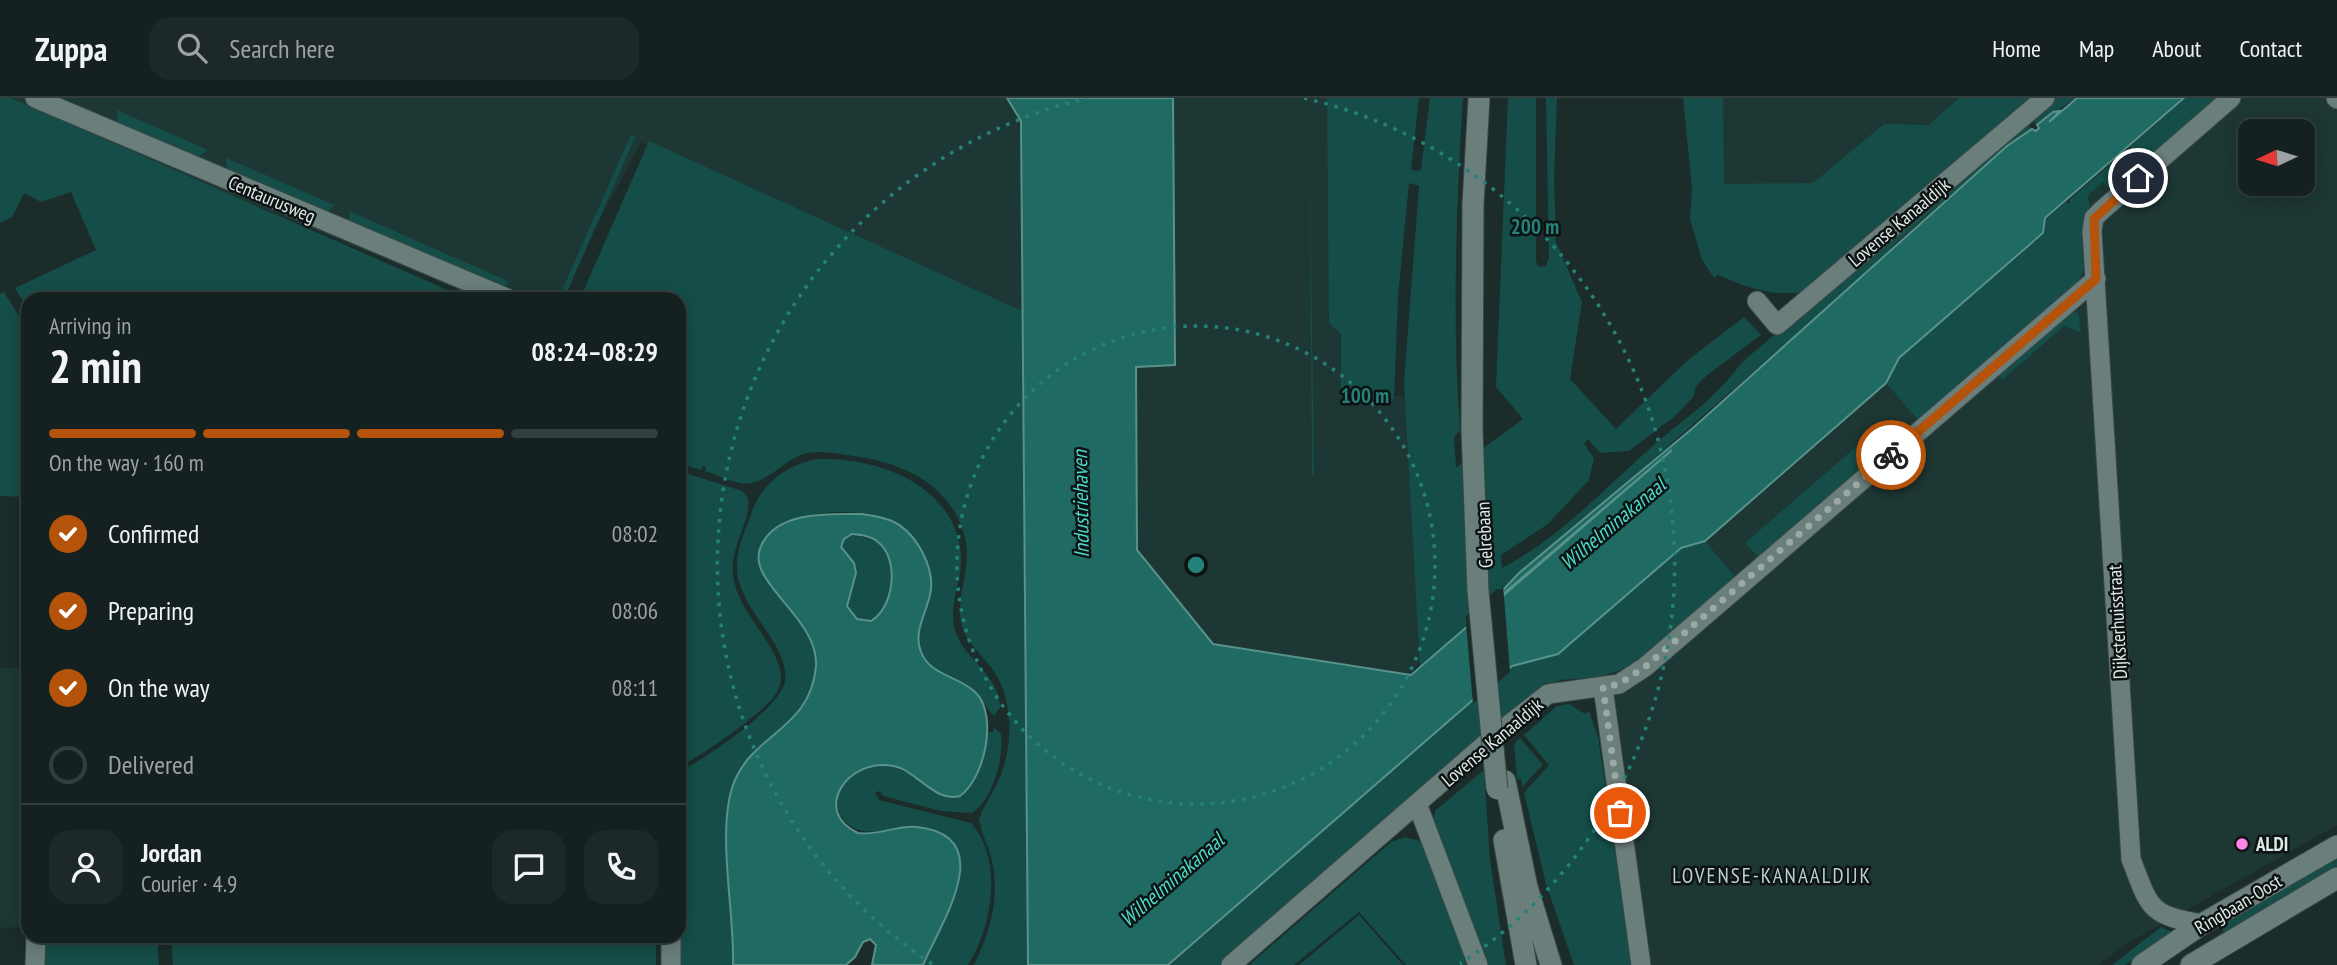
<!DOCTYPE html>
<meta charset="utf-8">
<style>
:root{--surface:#142120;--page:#1d2929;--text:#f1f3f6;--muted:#9da3a5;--line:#333e3e;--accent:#b45309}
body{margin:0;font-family:"PT Sans Narrow",sans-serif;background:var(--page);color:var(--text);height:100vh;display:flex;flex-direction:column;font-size:26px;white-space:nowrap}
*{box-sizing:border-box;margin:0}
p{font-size:23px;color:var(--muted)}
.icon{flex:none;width:38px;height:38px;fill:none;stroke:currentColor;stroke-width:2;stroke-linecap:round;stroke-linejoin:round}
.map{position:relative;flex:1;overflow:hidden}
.details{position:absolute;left:21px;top:194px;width:665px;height:651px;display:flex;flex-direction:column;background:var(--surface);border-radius:21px;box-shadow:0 4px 18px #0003,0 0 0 2px var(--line)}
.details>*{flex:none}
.needle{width:46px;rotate:266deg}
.buttons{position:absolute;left:2238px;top:21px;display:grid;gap:14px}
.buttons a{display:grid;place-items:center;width:77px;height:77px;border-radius:14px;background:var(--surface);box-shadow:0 4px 18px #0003,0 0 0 2px var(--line);font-size:35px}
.pin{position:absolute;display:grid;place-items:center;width:60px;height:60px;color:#fff;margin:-30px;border:4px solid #fff;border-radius:50%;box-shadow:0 2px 7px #0007}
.courier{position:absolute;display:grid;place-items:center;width:70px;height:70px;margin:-35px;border:5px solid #b45309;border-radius:50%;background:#fff;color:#222;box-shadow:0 2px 9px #0007}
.head em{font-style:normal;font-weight:700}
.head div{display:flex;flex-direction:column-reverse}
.head{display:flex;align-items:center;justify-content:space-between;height:119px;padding:0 28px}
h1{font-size:46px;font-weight:700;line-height:52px}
.bar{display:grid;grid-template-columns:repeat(4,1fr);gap:10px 7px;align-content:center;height:84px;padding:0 28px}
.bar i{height:9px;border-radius:5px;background:var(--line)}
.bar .on{background:var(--accent)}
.bar p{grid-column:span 4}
.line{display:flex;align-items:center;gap:18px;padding:0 28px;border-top:2px solid var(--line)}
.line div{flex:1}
.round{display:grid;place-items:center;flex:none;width:74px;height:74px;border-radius:21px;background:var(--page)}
ol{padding:0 28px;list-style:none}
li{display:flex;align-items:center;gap:21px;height:77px}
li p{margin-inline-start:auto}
li .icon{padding:7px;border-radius:50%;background:var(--accent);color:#fff;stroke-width:4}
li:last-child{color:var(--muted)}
li i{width:38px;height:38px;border:4px solid var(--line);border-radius:50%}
header{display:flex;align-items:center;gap:42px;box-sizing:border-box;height:98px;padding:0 35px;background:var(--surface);border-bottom:2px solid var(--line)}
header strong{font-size:33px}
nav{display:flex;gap:38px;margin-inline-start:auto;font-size:24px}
.search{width:490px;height:63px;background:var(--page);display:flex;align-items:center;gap:18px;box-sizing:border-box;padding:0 24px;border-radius:21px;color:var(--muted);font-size:26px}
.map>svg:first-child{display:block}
.built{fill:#1d3734;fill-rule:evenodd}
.green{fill:#154e48}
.water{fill:#1f6b63;stroke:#59918b;stroke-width:2;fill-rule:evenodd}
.pier{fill:#1b2c2a}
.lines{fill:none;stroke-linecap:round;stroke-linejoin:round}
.street-casing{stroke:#3a4846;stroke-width:21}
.secondary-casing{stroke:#3a4846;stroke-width:23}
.street{stroke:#6a7e7b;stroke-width:19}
.secondary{stroke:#6a7e7b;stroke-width:21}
.secondary-bridge-casing{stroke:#3a4846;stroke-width:23;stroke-linecap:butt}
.secondary-bridge{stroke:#6a7e7b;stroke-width:21}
.done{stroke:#9ba8a6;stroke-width:7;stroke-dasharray:0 12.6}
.route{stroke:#b45309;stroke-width:9}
.ring{fill:none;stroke:#24827a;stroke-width:3.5;stroke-dasharray:3.5 7}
.poi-dot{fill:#fb86e5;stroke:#0c1312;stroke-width:2.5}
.labels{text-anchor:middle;stroke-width:5;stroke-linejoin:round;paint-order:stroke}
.street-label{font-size:19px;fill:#e0eae8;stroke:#0c1312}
.poi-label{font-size:19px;font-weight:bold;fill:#e0eae8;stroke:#0c1312;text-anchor:start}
.water-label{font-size:21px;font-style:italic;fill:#4cdacb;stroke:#0c1312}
.neighbourhood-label{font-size:21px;letter-spacing:2px;fill:#bcd1ce;stroke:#0c1312}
.centre{fill:#24827a;stroke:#0c1312;stroke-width:3.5}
.ring-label{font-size:21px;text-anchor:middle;font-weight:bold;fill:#24827a;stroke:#0c1312;stroke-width:5;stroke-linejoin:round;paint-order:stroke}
</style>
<header>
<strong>Zuppa</strong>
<div class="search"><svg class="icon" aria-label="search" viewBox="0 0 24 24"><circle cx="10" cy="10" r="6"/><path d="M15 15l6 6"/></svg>Search here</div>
<nav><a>Home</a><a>Map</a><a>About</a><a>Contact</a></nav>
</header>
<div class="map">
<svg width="2337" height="867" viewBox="0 0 2337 867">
<rect width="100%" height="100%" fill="#1b2c2a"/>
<path class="built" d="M0 0H1017L1032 24 1033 219 641 44 562 193 541 201H481Z
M1157 0H1329L1343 233 1344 299 1409 298 1421 564 1408 577 1189 559 1120 455Z
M1717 0H1963L1929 30 1814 87 1722 88Z
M2196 0H2337V727L2126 846 2098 867H1651L1606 528ZM2250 33H2303V86H2250Z
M0 570H25L21 829 0 830Z"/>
<path class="green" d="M0 0H11L468 201H28V212L15 190 96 152 71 94 41 104 24 95 12 119 0 125Z
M1309 0 1314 375 1312 377V369Z
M1327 0H1419L1411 71 1416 73 1421 72 1430 0H1463C1456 111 1452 221 1460 332L1454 339 1456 370 1523 321 1496 289 1508 0H1536V163L1538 168 1545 169 1549 160 1546 0H1557L1554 80 1556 144 1582 204 1570 281 1616 331 1688 262 1744 219 1761 237 1706 278 1696 288 1693 299 1675 318 1629 353 1600 355 1588 341 1584 346 1594 360 1589 382 1548 426 1501 457 1502 470C1560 440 1607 388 1656 345 1686 320 1719 297 1741 265L2053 0H2075L2037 28 2034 23 2029 28 2033 31 2007 48 1897 144 1875 168 1503 492 1497 491 1466 518V524L1472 525 1420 569 1404 284 1419 88 1409 85 1398 198 1394 301H1341V236L1329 225Z
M1683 0H1723L1724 86 1813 85 1884 26 1929 27 1959 0H2040L1814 192C1773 200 1755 192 1718 177L1714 180 1702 162 1690 121 1692 90Z
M2186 0H2218L2111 93 2103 84 2089 96 2088 101C2095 122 2091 163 2078 184L1918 322 1886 285 1899 260 2044 136 2046 121 2066 104 2069 106 2070 101Z
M117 12 208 52 198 59 117 26Z
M631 37 635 39 564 201H558Z
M649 43 1022 213 1028 867H974C992 829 1002 794 989 752 985 742 981 732 979 721 985 705 996 691 1002 674 1013 643 1013 600 993 572 982 556 965 545 961 524 956 497 972 469 965 440 952 387 904 365 854 358 838 356 822 352 807 355 784 360 765 390 740 385 729 383 717 377 705 373L706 369 702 368 701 372 679 365V201H580Z
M226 60 335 107 324 117 227 74Z
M349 113 510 184 497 194 350 128Z
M4 194 28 233V399L0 398V196Z
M2072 214 2079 215 2080 234 2064 228 2002 282 1998 276Z
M1879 329 1892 344 1759 460 1745 445Z
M817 361C879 359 956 387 961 458 962 483 948 508 955 532 964 562 999 576 1000 609L994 618C988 613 982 601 973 592 957 578 931 577 921 556 907 525 940 492 926 462 919 448 908 432 895 425 862 406 775 410 760 452 761 462 761 473 767 482 783 511 815 525 816 562 818 629 750 635 733 687 716 739 735 811 733 867H676L679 838V674C704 662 782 609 785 583 790 544 736 511 737 467 737 448 747 429 753 411 764 383 788 367 817 361Z
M679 373 742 393 748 400C751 427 727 451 734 483 741 515 769 538 779 568 782 577 782 586 777 594 767 613 700 659 679 669Z
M854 436 880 445C898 465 895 508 871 523L857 521 847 508 856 475 854 465 841 449 844 441Z
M1705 443 1736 480 1637 565 1601 579 1560 582 1549 587 1547 584 1473 652 1470 650 1220 867H1170L1512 568 1558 556 1681 449Z
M1569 606 1585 616 1589 613 1598 639 1632 867H1574L1546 786 1524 695 1549 667 1524 637 1557 608Z
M994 630 1001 636C1004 660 993 701 972 715L941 713 883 698 880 693 875 695 879 702 971 725C1004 762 992 829 968 867H923C950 805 1007 714 882 733 827 742 822 678 871 668 910 659 941 715 966 693L986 649V635L993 634Z
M1520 640 1543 667 1522 689 1521 681H1517L1514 646Z
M1484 672 1490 762 1506 867H1486L1434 721 1435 713Z
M1405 739 1424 744 1473 867H1406L1359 814 1294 867H1249L1391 744Z
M2337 761V768L2224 834 2222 830 2228 822Z
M1359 817 1403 867H1299Z
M2161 829 2174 835 2125 867H2112Z
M40 838H157L159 867H40Z
M171 838H656V867H173Z"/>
<path class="water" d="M1007 0H1173L1175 267 1136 269 1137 452 1213 546 1411 577 1672 352 1503 496V492L1519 475 1694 329 2007 48 2032 31 2036 33 2039 30 2037 27 2053 14 2060 13 2049 24 2077 0H2184L2045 120 2043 135 1899 260 1886 285 1705 443 1681 450 1558 556 1512 568 1168 867H1028L1021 23Z
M862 416C873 418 884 419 894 424 917 436 936 471 930 497 926 515 913 535 921 554 930 578 960 578 976 595 998 617 985 680 960 698 934 705 917 672 893 668 848 659 811 713 858 735 878 738 897 727 917 729 1001 738 940 826 923 867H872L876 847 870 841 863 844 855 859 846 867H733C735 813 715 729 735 682 755 635 811 630 816 568 819 519 744 484 761 448 777 412 831 416 862 416ZM852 436C861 437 871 438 878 444 900 461 894 510 871 523L857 521 847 508 856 475 854 465 841 449 844 441Z"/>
<path class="pier" d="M1503 487 1510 574 1473 606 1466 526 1500 496Z"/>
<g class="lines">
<defs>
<path id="street" d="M35 0 509 201
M2336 0 2337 1
M1757 203 1777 227 2045 0
M1603 589 1641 867
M1418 708 1478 867
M2202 826C2148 817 2150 810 2131 761L2092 133 2094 120 2101 113 2231 0
M671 838V867
M35 867 36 838
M1231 867 1497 636 1548 596 1619 586 1645 569 2096 181"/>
<path id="secondary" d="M1472 332 1473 106 1479 0
M1505 683 1527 789 1551 867
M1504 742 1526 867
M2142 867 2202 826 2337 748
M2191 867 2337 780"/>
</defs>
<use href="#street" class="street-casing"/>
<use href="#secondary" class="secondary-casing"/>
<use href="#street" class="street"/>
<use href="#secondary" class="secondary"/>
<defs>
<path id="secondary-bridge" d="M1472 332 1478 493 1497 691"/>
</defs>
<use href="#secondary-bridge" class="secondary-bridge-casing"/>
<use href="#secondary-bridge" class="secondary-bridge"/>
</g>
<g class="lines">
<path class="done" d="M1620 715 1603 589 1619 586 1645 569 1891 357"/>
<path class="route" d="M1891 357 2096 181 2094 121 2138 80"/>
</g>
<g class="ring">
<circle cx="1196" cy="467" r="239"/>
<path d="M932 866A479 479 0 0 1 1088 0M1304 0A479 479 0 0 1 1460 866"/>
</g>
<circle class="poi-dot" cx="2242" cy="746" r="7"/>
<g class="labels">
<g class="street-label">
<text transform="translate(272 101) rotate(23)" y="7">Centaurusweg</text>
<text transform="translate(1899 124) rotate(-40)" y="7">Lovense Kanaaldijk</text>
<text transform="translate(1484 437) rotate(-93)" y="7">Gelrebaan</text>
<text transform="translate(2117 524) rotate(-93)" y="7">Dijksterhuisstraat</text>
<text transform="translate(1492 644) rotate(-40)" y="7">Lovense Kanaaldijk</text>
<text transform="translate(2238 806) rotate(-31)" y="7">Ringbaan-Oost</text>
</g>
<g class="poi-label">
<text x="2256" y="753">ALDI</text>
</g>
<g class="water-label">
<text transform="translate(1081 406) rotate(-91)" y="7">Industriehaven</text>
<text transform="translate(1613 426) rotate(-40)" y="7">Wilhelminakanaal</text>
<text transform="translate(1172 782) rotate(-41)" y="7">Wilhelminakanaal</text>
</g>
<g class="neighbourhood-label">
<text x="1772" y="785">LOVENSE-KANAALDIJK</text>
</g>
</g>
<circle cx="1196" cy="467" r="10" class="centre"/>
<g class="ring-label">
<text x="1535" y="136">200 m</text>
<text x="1365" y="305">100 m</text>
</g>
</svg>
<div class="buttons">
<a><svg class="needle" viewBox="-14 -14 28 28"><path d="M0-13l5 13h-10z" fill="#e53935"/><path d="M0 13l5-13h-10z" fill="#9da3a5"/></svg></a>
</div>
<div class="pin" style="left:1620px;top:715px;background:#ea580c"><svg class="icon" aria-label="bag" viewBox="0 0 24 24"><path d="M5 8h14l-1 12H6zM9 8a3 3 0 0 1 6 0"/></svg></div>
<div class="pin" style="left:2138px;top:80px;background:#1f2937"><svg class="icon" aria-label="home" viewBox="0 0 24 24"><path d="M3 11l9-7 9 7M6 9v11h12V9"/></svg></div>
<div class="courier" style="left:1891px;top:357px"><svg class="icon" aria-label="bike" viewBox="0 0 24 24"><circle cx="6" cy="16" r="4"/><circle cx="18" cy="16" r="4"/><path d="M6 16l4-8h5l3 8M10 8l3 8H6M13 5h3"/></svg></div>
<section class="details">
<div class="head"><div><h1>2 min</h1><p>Arriving in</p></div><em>08:24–08:29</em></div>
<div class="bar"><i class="on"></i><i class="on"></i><i class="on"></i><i></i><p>On the way · 160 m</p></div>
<ol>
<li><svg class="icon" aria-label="check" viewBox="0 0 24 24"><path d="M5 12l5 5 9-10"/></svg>Confirmed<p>08:02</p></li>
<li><svg class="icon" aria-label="check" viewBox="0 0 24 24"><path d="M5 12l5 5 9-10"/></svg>Preparing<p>08:06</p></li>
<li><svg class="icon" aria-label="check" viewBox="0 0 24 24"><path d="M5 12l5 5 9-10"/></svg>On the way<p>08:11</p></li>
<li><i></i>Delivered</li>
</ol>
<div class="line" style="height:126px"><a class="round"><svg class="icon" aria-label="person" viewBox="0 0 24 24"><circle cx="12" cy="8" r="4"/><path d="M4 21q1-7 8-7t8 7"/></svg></a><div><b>Jordan</b><p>Courier · 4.9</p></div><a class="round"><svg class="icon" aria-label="chat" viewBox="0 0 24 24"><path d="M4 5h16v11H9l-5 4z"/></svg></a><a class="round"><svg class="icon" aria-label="phone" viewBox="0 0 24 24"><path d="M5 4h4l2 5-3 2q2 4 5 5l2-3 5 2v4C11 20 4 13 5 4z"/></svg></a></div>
</section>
</div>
